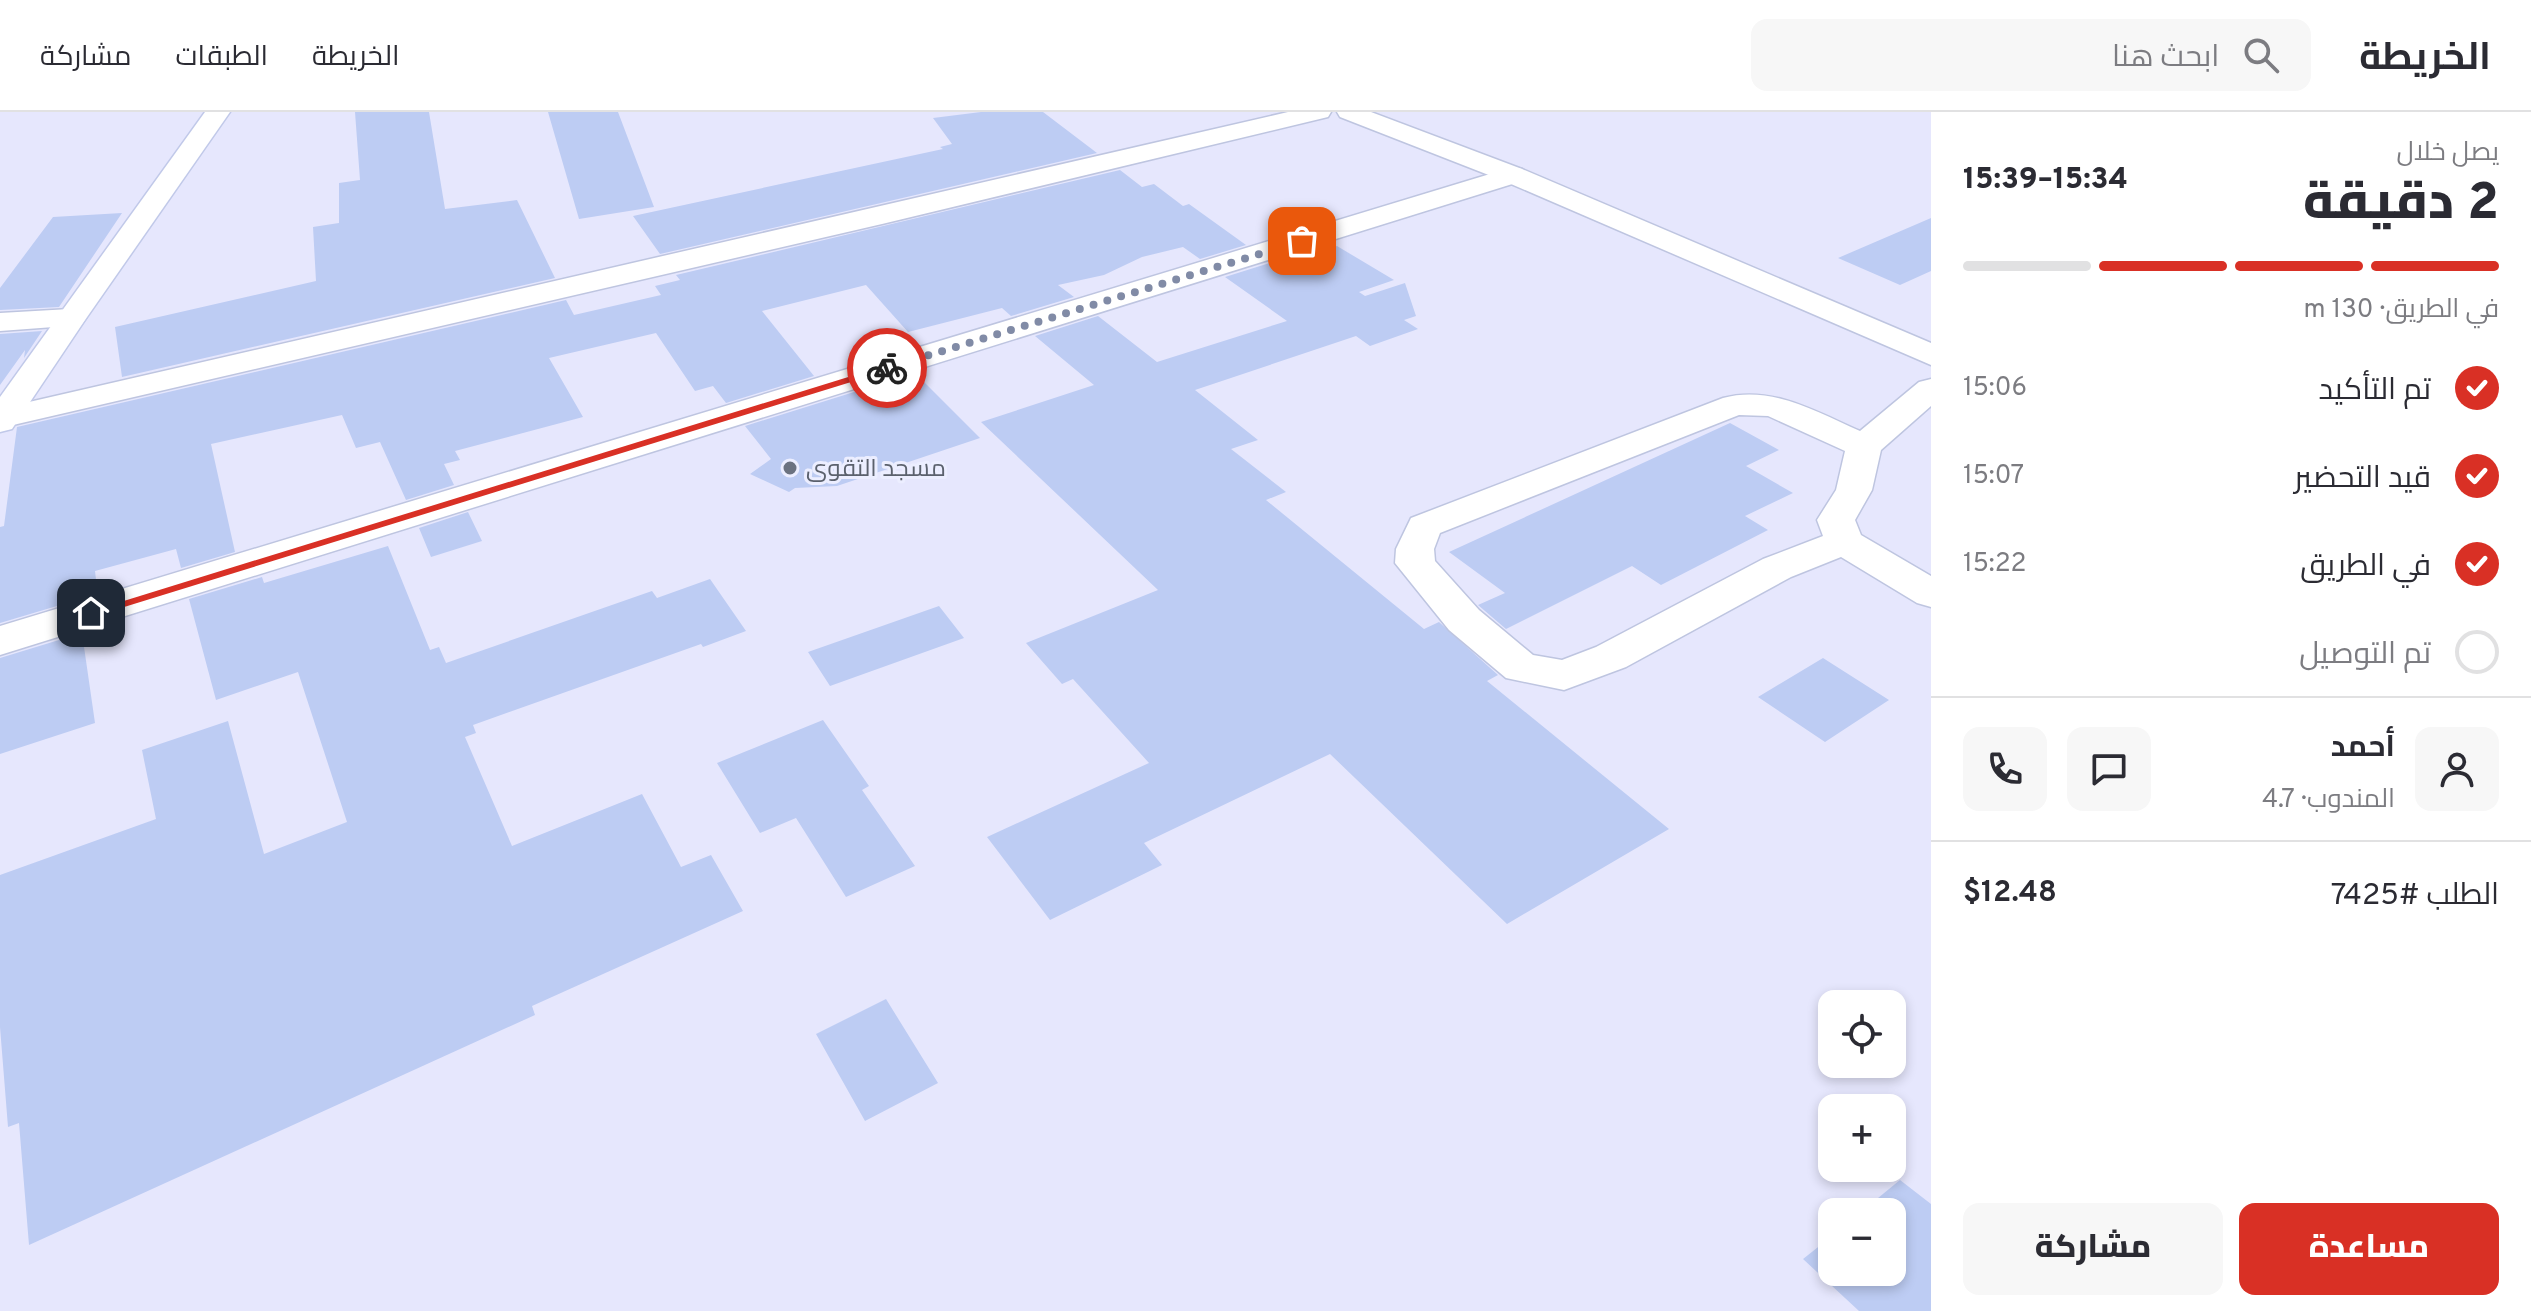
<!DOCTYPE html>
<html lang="ar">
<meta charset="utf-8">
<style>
:root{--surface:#fff;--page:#f7f7f7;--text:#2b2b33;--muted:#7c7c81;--line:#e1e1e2;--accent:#d93025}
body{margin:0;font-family:Overpass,Cairo,sans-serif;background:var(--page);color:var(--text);direction:rtl;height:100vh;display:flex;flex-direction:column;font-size:30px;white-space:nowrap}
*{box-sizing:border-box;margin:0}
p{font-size:26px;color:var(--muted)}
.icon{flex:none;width:44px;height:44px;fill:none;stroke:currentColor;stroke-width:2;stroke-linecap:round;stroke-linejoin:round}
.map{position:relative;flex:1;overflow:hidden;direction:ltr}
.sheet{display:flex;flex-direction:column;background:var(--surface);width:600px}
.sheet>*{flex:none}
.controls{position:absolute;left:1818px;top:878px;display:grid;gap:16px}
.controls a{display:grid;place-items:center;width:88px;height:88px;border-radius:16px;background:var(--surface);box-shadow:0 4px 12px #0003;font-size:40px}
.pin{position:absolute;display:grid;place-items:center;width:68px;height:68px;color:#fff;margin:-34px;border-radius:16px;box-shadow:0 4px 12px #0006}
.courier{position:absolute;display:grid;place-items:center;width:80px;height:80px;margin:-40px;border:6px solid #d93025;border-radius:50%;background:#fff;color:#222;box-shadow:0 2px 10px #0007}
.overview em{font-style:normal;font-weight:800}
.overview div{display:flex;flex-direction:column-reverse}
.overview{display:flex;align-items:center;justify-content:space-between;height:136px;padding:0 32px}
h1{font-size:52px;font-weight:800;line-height:60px}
.bar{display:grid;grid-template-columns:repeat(4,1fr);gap:12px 8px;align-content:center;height:96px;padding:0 32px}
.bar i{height:10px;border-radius:6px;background:var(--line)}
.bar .selected{background:var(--accent)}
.bar p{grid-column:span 4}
.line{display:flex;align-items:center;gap:20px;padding:0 32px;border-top:2px solid var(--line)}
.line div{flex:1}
.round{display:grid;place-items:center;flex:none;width:84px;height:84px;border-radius:16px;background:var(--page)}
ol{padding:0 32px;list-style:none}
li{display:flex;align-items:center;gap:24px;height:88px}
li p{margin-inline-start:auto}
li .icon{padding:8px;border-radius:50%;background:var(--accent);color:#fff;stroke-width:4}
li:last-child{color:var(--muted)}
li i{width:44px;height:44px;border:4px solid var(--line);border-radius:50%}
.action{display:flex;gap:16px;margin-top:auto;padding:16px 32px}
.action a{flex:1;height:92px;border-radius:16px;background:var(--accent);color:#fff;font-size:32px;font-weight:800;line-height:92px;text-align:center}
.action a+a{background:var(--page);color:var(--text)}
header{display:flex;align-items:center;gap:48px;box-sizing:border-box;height:112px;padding:0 40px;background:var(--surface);border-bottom:2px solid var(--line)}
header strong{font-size:38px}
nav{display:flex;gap:44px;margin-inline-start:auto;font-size:28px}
.search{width:560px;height:72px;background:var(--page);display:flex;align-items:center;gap:20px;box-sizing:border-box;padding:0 28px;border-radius:16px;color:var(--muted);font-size:30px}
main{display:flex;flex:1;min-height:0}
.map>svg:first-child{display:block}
.building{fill:#bdccf3}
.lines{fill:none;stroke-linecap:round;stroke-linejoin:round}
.minor-casing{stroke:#bec5e0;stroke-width:3}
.tertiary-casing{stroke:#bec5e0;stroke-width:3}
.secondary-casing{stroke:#c1c9e9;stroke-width:3}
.minor{fill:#fff;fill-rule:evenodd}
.tertiary{fill:#fff;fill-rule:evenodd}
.secondary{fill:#fff;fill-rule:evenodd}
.route{fill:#d93025}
.done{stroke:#818ba6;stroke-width:8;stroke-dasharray:0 14.4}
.worship-dot{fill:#6b7280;stroke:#eceeff;stroke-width:3}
.labels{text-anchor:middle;stroke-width:6;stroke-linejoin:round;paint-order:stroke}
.worship-label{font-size:24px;fill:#5b616d;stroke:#eceeff;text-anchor:start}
</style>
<header>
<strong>الخريطة</strong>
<div class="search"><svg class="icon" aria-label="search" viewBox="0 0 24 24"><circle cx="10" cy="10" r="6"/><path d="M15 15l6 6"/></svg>ابحث هنا</div>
<nav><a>الخريطة</a><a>الطبقات</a><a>مشاركة</a></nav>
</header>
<main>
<section class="sheet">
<div class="overview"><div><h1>2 دقيقة</h1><p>يصل خلال</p></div><em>15:34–15:39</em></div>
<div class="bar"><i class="selected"></i><i class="selected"></i><i class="selected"></i><i></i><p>في الطريق · 130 m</p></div>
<ol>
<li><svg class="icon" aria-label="check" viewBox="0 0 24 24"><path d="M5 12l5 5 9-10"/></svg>تم التأكيد<p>15:06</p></li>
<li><svg class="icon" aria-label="check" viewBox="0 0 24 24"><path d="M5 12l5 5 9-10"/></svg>قيد التحضير<p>15:07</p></li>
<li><svg class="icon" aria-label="check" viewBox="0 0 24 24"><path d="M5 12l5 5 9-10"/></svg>في الطريق<p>15:22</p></li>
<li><i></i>تم التوصيل</li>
</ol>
<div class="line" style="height:144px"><a class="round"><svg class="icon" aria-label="person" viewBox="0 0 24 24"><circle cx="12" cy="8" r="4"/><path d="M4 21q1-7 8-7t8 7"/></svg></a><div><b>أحمد</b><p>المندوب · 4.7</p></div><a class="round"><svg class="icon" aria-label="chat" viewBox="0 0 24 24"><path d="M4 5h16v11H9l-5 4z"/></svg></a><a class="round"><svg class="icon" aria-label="phone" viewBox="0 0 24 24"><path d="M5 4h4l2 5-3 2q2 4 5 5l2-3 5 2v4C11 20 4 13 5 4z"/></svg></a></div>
<div class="line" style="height:104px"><div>الطلب #7425</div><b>$12.48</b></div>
<div class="action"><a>مساعدة</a><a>مشاركة</a></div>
</section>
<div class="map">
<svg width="1931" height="1199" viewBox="0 0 1931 1199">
<rect width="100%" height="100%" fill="#e6e7fd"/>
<path class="building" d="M355 0H429L445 97 517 88 555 166 122 265 115 215 316 169 313 115 339 111V71L360 68Z
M548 0H618L654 95 579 107Z
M981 0H1043L1097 41 660 142 633 104 943 37 940 35 952 32 933 6Z
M1120 58 1142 75 1154 72 1183 94 1189 92 1246 133 1200 147 1183 135 1142 145 1104 163 1058 173 1074 185 1011 204 1002 196 908 220 866 173 762 199 814 264 726 291 713 274 695 279 656 221 549 246 583 305 455 339 460 348 444 352 454 373 406 388 380 330 356 336 342 303 211 332 235 440 181 456 176 437 95 459 97 476 76 482 77 488 0 511V415L4 414 17 315 566 188 574 203 661 183 655 174 680 168 676 163Z
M122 101 59 195 0 198V176L53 105Z
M1931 106V159L1900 173 1838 146Z
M1337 134 1394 168 1359 180 1365 184 1405 171 1416 204 1404 208 1418 217 1370 234 1356 224 1195 278 1258 328 1231 337 1286 380 1266 388 1424 517 1439 510 1498 563 1487 569 1669 717 1507 812 1330 642 1144 731 1162 753 1050 808 987 725 1149 651 1073 567 1062 572 1026 531 1158 478 981 310 1094 273 1035 224 1098 204 1157 250 1287 209 1225 165 1276 149 1282 152Z
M42 219 24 246 25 238 0 273V222Z
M915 261 980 326 837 374 795 376 789 380 750 362 771 347 745 314Z
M1730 311 1779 338 1746 354 1793 381 1745 404 1768 418 1661 473 1632 454 1506 517 1478 493 1505 481 1449 440Z
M468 400 482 429 431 445 419 416Z
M388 434 430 538 439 535 446 551 652 479 657 486 710 467 746 519 703 535 701 532 473 613 476 621 465 625 512 734 642 682 681 755 711 743 743 799 532 894 535 903 29 1133 19 1011 8 1015 0 915V763L156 707 142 638 228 609 264 742 347 710 298 560 216 588 189 487 262 465 264 471Z
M939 494 964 526 830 574 808 540Z
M82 521 95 611 0 642V546Z
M1823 546 1889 588 1825 630 1758 585Z
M823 608 869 674 862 678 915 754 846 785 796 706 760 721 717 651Z
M886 887 938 971 865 1009 816 922Z
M1900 1068 1931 1092V1199H1859L1803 1147 1832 1124V1160H1892V1100H1861Z"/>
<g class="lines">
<defs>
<path id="minor" d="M1288 0H1331L1328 5 882 112 0 316V296H3Z
M1513 55 1522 57 1526 63 1522 69 0 543V514Z
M70 197 81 199 86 206 81 213 0 219V201Z
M1931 267V294L1881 338 1872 378 1855 408 1861 423 1931 464V495L1917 491 1841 445 1791 465 1626 555 1564 578 1506 566 1449 518 1395 451 1396 437 1411 406 1723 286C1772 273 1816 300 1860 319L1919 270ZM1739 303 1768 304 1845 339 1836 378 1817 408 1823 424 1763 447 1596 535 1562 548 1533 543 1479 498 1435 449 1434 437 1440 421Z"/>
<path id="tertiary" d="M1337 0H1371L1522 57 1931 231V253L1504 69 1340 5Z"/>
<path id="secondary" d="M205 0H230L85 208 12 317 0 320V285Z"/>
</defs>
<use href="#minor" class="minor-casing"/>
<use href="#tertiary" class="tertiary-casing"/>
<use href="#secondary" class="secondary-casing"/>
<use href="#minor" class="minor"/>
<use href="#tertiary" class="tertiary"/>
<use href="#secondary" class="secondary"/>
</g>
<path class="route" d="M887 253 890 258 95 504 85 501Z"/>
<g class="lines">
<path class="done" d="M887 256 1302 129"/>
</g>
<circle class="worship-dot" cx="790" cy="356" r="8"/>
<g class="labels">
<g class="worship-label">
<text x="806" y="364">مسجد التقوى</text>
</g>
</g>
</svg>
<div class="controls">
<a><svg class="icon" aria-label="locate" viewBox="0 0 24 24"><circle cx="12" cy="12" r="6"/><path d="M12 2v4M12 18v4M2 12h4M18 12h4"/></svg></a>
<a>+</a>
<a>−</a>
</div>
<div class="pin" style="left:1302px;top:129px;background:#ea580c"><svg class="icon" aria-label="bag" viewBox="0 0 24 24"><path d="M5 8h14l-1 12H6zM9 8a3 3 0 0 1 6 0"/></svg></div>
<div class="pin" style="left:91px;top:501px;background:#1f2937"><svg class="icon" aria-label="home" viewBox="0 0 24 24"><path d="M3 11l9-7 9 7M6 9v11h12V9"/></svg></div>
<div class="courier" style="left:887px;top:256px"><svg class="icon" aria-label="bike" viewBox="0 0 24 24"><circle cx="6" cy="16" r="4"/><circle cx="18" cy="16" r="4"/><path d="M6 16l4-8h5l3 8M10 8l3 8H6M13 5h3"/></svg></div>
</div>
</main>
